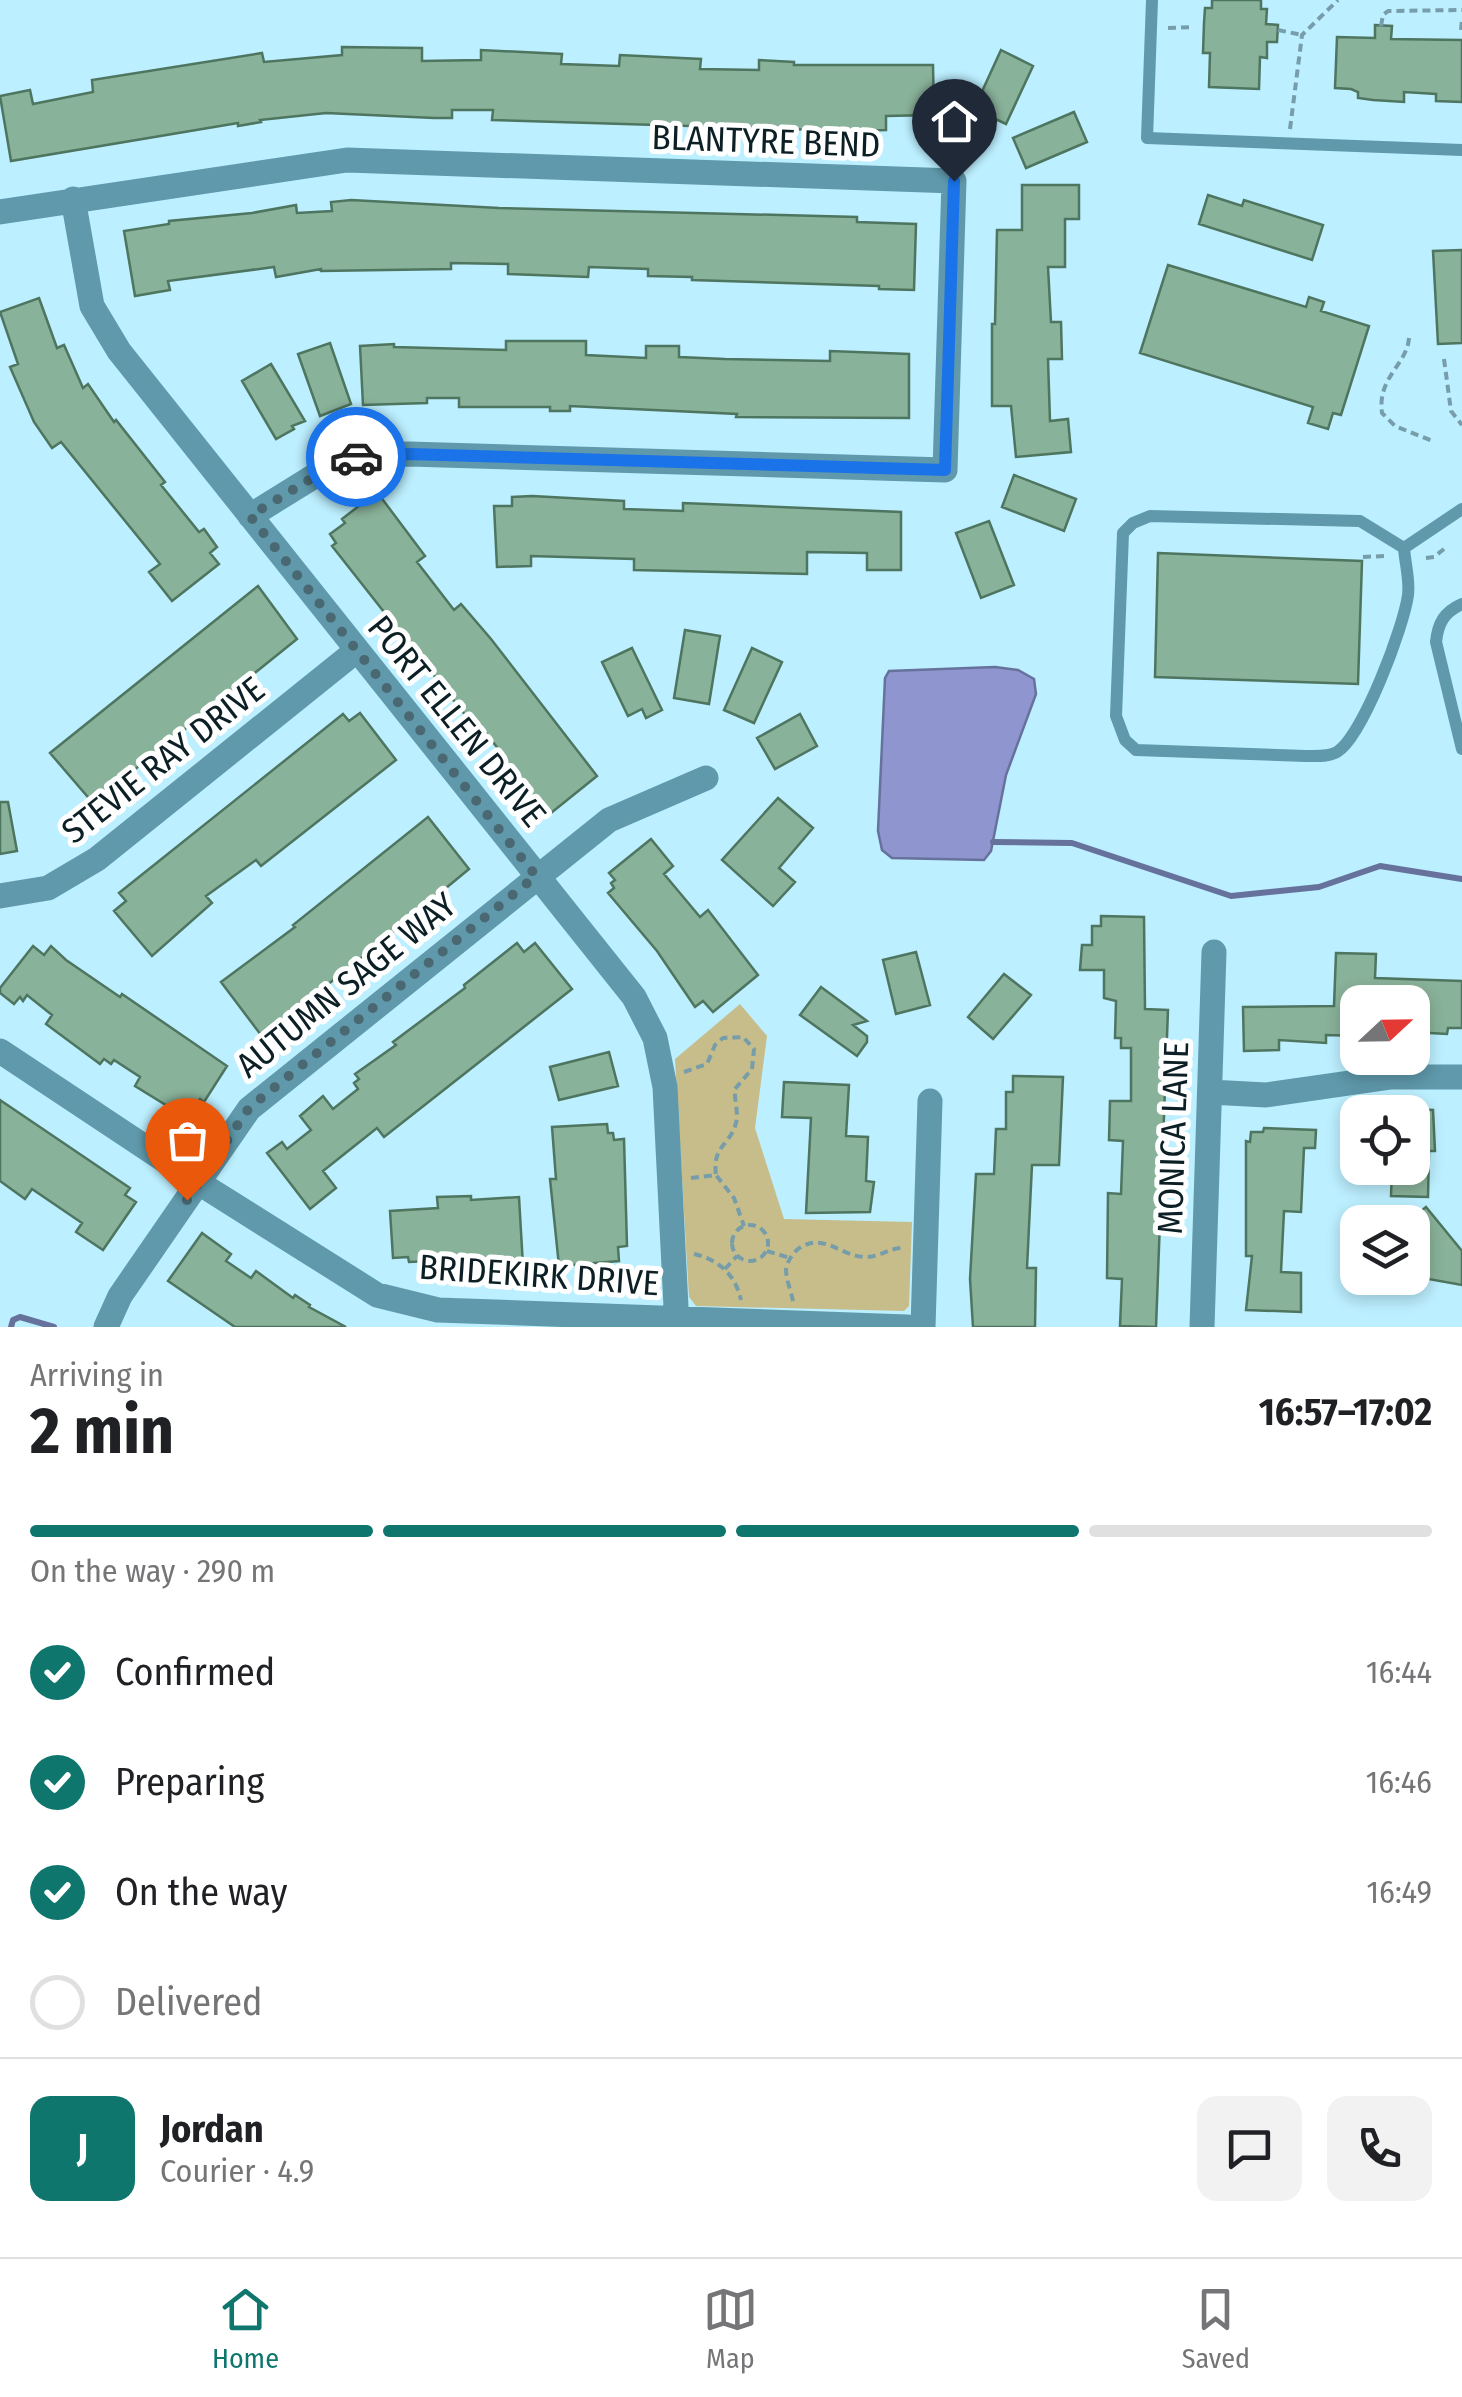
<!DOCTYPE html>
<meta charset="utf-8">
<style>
:root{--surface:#fff;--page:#f2f2f2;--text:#202124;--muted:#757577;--line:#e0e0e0;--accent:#0f766e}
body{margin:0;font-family:"Fira Sans Condensed",sans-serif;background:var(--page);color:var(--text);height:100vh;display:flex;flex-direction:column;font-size:38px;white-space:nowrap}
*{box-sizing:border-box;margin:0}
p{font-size:32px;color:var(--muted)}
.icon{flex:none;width:55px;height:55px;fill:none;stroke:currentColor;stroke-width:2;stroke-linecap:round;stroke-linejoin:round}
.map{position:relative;height:1327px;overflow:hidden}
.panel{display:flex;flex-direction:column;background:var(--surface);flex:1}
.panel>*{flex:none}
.needle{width:65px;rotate:68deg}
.tools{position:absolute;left:1340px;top:985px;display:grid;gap:20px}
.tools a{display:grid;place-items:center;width:90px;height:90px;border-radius:20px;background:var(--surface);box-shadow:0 5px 15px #0003;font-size:50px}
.pin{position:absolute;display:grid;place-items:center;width:85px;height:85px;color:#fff;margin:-102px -42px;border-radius:50% 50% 50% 0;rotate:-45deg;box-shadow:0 0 10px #0007}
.pin .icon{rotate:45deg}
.courier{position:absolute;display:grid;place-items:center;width:100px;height:100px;margin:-50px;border:8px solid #1a73e8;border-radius:50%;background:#fff;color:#222;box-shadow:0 2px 12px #0007}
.summary em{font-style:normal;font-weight:700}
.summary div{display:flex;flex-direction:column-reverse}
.summary{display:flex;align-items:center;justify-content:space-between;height:170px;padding:0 30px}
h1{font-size:65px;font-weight:700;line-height:75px}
.bar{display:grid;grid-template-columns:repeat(4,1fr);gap:15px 10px;align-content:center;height:120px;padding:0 30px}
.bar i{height:12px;border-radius:8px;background:var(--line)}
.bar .on{background:var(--accent)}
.bar p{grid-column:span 4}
.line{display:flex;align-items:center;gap:25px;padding:0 30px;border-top:2px solid var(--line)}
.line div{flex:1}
.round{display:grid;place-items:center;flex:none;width:105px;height:105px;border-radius:20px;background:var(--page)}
ol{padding:0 30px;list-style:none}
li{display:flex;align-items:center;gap:30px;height:110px}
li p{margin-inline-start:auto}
li .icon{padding:10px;border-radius:50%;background:var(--accent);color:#fff;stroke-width:4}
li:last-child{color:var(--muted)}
li i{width:55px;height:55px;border:5px solid var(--line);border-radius:50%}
.menu{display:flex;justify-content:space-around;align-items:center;height:140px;border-top:2px solid var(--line);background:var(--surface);font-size:28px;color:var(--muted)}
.menu a{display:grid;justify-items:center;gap:5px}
.menu .on{color:var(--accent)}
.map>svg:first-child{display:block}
.green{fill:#c7bd8b}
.water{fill:#8e95cf;stroke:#67729c;stroke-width:2.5}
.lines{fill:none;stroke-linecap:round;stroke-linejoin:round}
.stream{stroke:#67729c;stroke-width:6}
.building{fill:#89b29a;stroke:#4e755f;stroke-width:2.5}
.path{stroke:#769da9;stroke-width:4;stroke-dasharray:8 5;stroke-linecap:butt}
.lane{stroke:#5f99ab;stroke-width:12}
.street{stroke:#5f99ab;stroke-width:25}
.done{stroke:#496871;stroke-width:10;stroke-dasharray:0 18}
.route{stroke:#1a73e8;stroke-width:12}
.labels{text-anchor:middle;stroke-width:10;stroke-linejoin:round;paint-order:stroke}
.street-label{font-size:35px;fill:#0b1f25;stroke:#fff}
</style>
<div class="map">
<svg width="1462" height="1327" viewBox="0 0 1462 1327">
<rect width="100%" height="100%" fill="#bcefff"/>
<path class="green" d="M740 1004 767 1036 755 1128 784 1219 912 1222 909 1306 904 1311 696 1306 689 1297 675 1059Z"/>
<path class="water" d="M995 667 1018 670 1034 679 1036 694 1006 775 991 851 984 860 892 858 882 850 878 831 885 678 889 671Z"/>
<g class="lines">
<path class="stream" d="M993 842 1072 843 1231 896 1319 887 1380 866 1462 879
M11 1327 13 1320 20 1317 54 1327"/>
</g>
<path class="building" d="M1212 0H1261V9H1267L1266 24 1278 25 1277 42H1267V58L1260 57 1259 89 1209 87 1210 53H1203L1204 23 1205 8H1212Z
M1375 25 1392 26 1391 39 1462 40V102L1436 101V94L1404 92V102L1373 100 1358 98V92L1351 89 1335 88 1337 37 1375 38Z
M342 47 422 48V61L481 60V50L562 54 561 64 619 66 620 55 701 59 700 69 759 70V60L794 62V65H933L934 115 886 116V130L852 131 492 120 493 110H452V118H434L326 113 260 120 261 122 238 126V123L11 161 0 96 30 90 33 104 93 92 92 80 262 53 264 62 342 55Z
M1001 50 1033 66 1006 124 974 109Z
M1074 112 1087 142 1026 168 1013 138Z
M1022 185H1079V219H1065V267H1048L1051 322H1061L1062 359H1048L1050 421 1068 419 1071 452 1016 457 1011 406H992V324H995L997 230H1022Z
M1208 195 1242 206 1244 200 1323 225 1312 260 1199 224Z
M351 200 499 208 857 217V222L916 224 914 290 879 289V286L692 280V277L648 276V269L589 267 588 277 508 274V264L451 263V269L321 271V269L276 277 274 267 168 281 170 290 135 296 124 231 169 224V221L252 213 296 205 297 213 332 211 331 202Z
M1462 250V343L1438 344 1433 251Z
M1168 265 1306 307 1309 297 1324 302 1321 311 1369 326 1341 415 1333 413 1328 429 1308 423 1313 407 1140 353Z
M39 298 57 348 64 345 83 388 88 384 114 422 116 420 165 482 161 485 199 532 204 529 217 547 210 553 219 564 172 601 149 572 160 564 61 442 52 448 34 422 10 367 18 364 0 312Z
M506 341H586V355L646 358V346H679V357L725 359 830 361V351L909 354V418L736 417 737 414 570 406V411H550V407H459V398H427V403L363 405 360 346 394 344V347L506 350Z
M330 343 351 404 320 416 298 354Z
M271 364 305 421 292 426 294 429 276 439 242 381Z
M1014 475 1076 499 1064 531 1002 507Z
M377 492 425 556 417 562 454 610 461 604 491 639 597 776 546 817 503 763 507 760 485 732 481 735 332 546 336 543 330 534 345 523 342 519Z
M532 496 624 501V509L683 511V503L901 512V570H867V553L807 552V574L634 570V559L531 556V566L497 567 494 506H512V497Z
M989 521 1014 585 981 598 956 533Z
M1158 553 1362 561 1358 684 1155 677Z
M258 586 297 639 93 803 50 753Z
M685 630 720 636 709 704 674 698Z
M632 648 662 710 646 718 642 709 628 716 602 662Z
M752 648 782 662 754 723 724 710Z
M360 713 396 760 261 866 256 860 206 896 212 903 152 956 114 911 126 901 119 893 343 714 349 721Z
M800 714 817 746 775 769 757 738Z
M778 798 813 828 779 868 795 882 773 906 722 860Z
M0 802H8L17 851 0 854Z
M428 817 469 869 348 969 261 1035 221 982 295 927 293 925Z
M651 839 673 866 664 874 700 917 708 910 758 975 713 1012 703 1001 695 1007 657 951 608 893 614 888 611 883 615 880 609 873Z
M1101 916 1144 917 1145 1009 1168 1010 1156 1327 1120 1326 1122 1279 1107 1278 1108 1193 1121 1194 1123 1141 1109 1140 1110 1101H1131V1048H1121V1038H1115L1116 1001 1104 998V970H1080L1082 945H1092V926H1101Z
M517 943 524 952 535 943 572 989 384 1137 377 1128 323 1171 336 1188 310 1209 267 1153 282 1142 287 1149 311 1130 300 1116 323 1096 333 1109 358 1089 354 1083 359 1079 355 1074 396 1045 393 1042 465 988 464 985Z
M33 946 44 955 51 946 66 960 120 997 122 994 227 1066 204 1102 200 1099 187 1118 135 1086 140 1077 114 1060 111 1064 104 1059 100 1064 46 1024 52 1015 27 995 23 1001 20 997 14 1004 0 993V988Z
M916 952 930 1005 896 1014 883 960Z
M1336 953 1376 954 1375 978 1462 981V1028H1448L1447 1034 1412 1032V1002H1358V1036L1326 1035V1043L1279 1040V1050L1244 1051 1243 1007 1334 1006Z
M1004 974 1031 995 993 1039 968 1017Z
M821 987 867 1021 853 1025 867 1036V1042L857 1056 800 1015Z
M609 1052 618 1086 559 1100 550 1067Z
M1013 1076 1063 1077 1059 1165H1032L1027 1268H1036L1035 1327H973L970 1279 976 1174H994L996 1129H1006V1092H1013Z
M784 1082 849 1085 846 1136 868 1137 866 1181 874 1182 870 1212 806 1213 811 1118 782 1117Z
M0 1100 130 1188 125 1195 136 1202 103 1250 76 1232 82 1223 32 1189 25 1199 0 1181Z
M1412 1109 1433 1110 1435 1151H1429L1428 1197 1391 1196 1392 1168H1412Z
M607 1124 608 1133H613L614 1140 624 1139 627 1246 618 1247 619 1261 559 1266 550 1179H556L552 1127Z
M1264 1128 1316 1130 1315 1148H1304L1301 1212 1284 1211 1281 1272 1301 1273V1312L1246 1310 1252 1256H1246V1141L1250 1142 1251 1132H1263Z
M471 1196V1200L519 1197 523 1266H455V1260L409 1262 408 1257 393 1258 390 1211 438 1208 437 1197Z
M1426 1207 1462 1251V1285L1412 1276V1218Z
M202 1233 231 1254 226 1261 251 1278 256 1271 293 1298 295 1295 310 1305 309 1307 346 1327H235L168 1281Z"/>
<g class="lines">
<path class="path" d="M1381 26 1383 15 1388 11 1462 10
M1168 28 1193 27
M1278 30 1302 35
M1461 30 1462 20
M1290 129 1302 35 1338 0
M1409 338C1407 365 1377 377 1382 413L1395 426 1435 442
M1444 359 1451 411 1462 425
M1363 557 1384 556
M1426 558 1434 557 1444 549
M684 1072 707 1064 715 1045 723 1038 743 1037 754 1049 752 1069 735 1089C734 1100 739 1113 736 1123 730 1146 712 1145 716 1175
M691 1178 716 1175 734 1198 744 1226
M732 1243a18 18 0 1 1 36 0a18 18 0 1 1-36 0Z
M767 1251 790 1258
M694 1254C719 1260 735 1274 741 1300
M725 1269 737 1256
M793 1301C791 1291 786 1279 786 1270 787 1262 792 1254 798 1249 823 1231 841 1257 866 1257 881 1257 890 1247 905 1248"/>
<path class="lane" d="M1152 0 1147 138 1462 150
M1404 548 1360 521 1150 516 1133 523 1123 533 1116 716 1125 740 1136 750 1306 756C1316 756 1328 757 1337 752 1363 736 1404 626 1408 595 1410 580 1405 563 1404 548L1462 509
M1462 604C1444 612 1438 623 1436 642L1462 749"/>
<path class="street" d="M73 199 92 306 119 351 634 997 655 1038 665 1087 677 1327
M0 212 347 160 954 181 945 470 409 454 359 456 321 472 250 516
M0 896 48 888 97 859 356 651
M0 1051 199 1183 377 1295 438 1310 907 1327
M1210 1092 1266 1095 1391 1077H1462
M106 1327 120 1296 249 1109 609 820 706 778
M923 1327 930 1101
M1202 1327 1214 952"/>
</g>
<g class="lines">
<path class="done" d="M187 1200 249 1108 536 876 250 516 322 472 356 457"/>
<path class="route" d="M356 457 409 454 945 470 954 181"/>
</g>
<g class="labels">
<g class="street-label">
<text transform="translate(766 141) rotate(2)" y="12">BLANTYRE BEND</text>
<text transform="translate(457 721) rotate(51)" y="12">PORT ELLEN DRIVE</text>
<text transform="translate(163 760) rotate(-38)" y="12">STEVIE RAY DRIVE</text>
<text transform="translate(346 985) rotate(-39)" y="12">AUTUMN SAGE WAY</text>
<text transform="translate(1173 1138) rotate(-88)" y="12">MONICA LANE</text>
<text transform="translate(539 1275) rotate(4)" y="12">BRIDEKIRK DRIVE</text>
</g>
</g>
</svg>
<div class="tools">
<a><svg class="needle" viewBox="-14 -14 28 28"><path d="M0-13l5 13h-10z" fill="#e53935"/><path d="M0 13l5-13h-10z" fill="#757577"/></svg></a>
<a><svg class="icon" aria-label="locate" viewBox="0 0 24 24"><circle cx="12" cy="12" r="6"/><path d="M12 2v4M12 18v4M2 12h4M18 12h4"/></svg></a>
<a><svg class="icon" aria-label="layers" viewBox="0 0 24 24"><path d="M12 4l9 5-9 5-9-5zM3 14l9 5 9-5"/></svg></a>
</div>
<div class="pin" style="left:187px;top:1200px;background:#ea580c"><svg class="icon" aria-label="bag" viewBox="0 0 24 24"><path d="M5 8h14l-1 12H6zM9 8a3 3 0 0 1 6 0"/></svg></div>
<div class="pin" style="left:954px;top:181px;background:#1f2937"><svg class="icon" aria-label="home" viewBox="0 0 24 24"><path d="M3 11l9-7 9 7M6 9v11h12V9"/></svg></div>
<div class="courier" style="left:356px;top:457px"><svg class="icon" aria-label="car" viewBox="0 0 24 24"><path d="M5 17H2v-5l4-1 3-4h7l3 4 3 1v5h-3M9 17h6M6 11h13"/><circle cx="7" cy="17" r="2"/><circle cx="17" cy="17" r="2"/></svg></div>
</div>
<section class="panel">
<div class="summary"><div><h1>2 min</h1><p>Arriving in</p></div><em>16:57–17:02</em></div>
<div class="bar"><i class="on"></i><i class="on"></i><i class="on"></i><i></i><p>On the way · 290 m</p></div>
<ol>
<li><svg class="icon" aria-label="check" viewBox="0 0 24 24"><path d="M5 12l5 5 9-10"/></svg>Confirmed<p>16:44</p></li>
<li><svg class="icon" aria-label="check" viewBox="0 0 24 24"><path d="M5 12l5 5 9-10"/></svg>Preparing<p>16:46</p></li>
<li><svg class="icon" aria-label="check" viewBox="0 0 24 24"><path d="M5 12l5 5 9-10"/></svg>On the way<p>16:49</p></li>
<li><i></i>Delivered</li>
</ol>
<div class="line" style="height:180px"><b class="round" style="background:var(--accent);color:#fff">J</b><div><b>Jordan</b><p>Courier · 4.9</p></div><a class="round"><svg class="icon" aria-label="chat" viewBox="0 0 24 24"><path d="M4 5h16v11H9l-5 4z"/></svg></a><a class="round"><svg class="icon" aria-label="phone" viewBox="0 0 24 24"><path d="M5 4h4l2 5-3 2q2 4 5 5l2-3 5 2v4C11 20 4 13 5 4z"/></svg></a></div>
</section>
<nav class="menu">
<a class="on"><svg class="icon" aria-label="home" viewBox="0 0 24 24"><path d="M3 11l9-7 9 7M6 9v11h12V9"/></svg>Home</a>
<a><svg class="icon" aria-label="map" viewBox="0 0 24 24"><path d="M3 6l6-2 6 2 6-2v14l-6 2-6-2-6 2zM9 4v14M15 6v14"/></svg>Map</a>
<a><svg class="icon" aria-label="saved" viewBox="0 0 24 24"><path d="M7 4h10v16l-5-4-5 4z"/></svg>Saved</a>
</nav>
